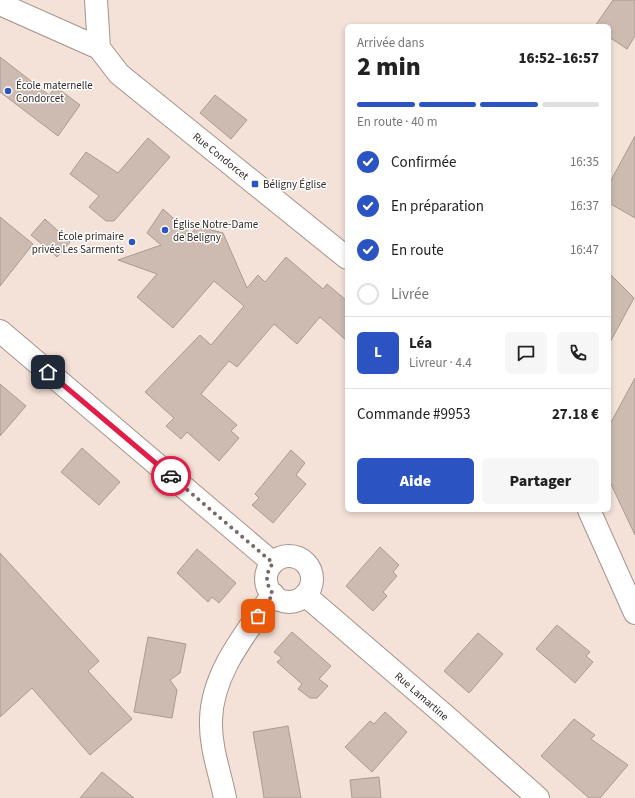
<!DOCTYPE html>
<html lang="fr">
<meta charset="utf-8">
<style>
:root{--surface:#fff;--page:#f6f6f6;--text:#222;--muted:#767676;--line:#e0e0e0;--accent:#2c53c2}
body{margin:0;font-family:"Source Sans 3",sans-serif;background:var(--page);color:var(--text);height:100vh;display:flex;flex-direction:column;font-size:15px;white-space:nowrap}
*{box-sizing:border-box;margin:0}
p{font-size:13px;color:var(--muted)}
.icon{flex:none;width:22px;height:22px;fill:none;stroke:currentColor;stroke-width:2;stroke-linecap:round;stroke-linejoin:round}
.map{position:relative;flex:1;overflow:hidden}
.details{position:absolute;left:345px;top:24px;width:266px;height:488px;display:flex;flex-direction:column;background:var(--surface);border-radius:6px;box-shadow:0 2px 6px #0003}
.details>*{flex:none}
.pin{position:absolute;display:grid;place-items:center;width:34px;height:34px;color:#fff;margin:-17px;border-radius:8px;box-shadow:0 2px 6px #0006}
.courier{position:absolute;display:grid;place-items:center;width:40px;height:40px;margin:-20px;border:3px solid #e11d48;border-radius:50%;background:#fff;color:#222;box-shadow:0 1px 5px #0007}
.headline em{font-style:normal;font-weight:800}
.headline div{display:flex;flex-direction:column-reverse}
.headline{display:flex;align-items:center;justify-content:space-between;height:68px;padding:0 12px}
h1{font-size:26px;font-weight:800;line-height:30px}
.bar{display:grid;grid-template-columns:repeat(4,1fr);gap:6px 4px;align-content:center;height:48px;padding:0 12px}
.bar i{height:5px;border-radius:3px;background:var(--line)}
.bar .current{background:var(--accent)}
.bar p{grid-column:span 4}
.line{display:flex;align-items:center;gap:10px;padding:0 12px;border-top:1px solid var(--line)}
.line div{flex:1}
.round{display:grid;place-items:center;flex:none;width:42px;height:42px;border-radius:6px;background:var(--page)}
ol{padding:0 12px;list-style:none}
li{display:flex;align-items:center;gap:12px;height:44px}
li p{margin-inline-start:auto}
li .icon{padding:4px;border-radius:50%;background:var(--accent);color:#fff;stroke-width:4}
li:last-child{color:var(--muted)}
li i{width:22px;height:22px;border:2px solid var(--line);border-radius:50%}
.action{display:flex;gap:8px;margin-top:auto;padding:8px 12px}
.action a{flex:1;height:46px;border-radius:6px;background:var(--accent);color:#fff;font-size:16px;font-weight:800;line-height:46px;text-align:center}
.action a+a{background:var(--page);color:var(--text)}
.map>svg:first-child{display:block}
.building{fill:#cdbbb1;stroke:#ab9a90}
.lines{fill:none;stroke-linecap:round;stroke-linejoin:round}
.street-casing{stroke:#a5938a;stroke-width:24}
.street{stroke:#fff;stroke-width:22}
.done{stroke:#756a65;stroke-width:4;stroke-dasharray:0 7.2}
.route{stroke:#e11d48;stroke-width:5}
.poi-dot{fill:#2c53c2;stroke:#fff;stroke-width:1.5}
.labels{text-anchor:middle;stroke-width:3;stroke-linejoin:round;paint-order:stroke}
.poi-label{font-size:11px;fill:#312a27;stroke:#fff;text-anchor:start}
.street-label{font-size:11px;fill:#312a27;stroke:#fff}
</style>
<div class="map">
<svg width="635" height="798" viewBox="0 0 635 798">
<rect width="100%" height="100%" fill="#f4e1d7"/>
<path class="building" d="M613 0H635V36L627 49 609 37V26H595Z
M0 57 49 95 56 87 80 105 58 136 0 92Z
M215 95 247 120 231 139 200 113Z
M635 136V218L609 203V184Z
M148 138 170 157 114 221H106L89 207 99 196 70 174 86 152 118 173Z
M163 209 191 234 197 226 223 233 247 288 258 275 265 282 286 257 323 289 327 284 347 301V341L320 317 297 344 274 324 237 367 229 361 201 394 237 425 231 431 239 438 219 461 187 432 181 439 166 426 174 418 145 392 200 335 211 345 244 306 214 281 173 328 137 297 157 274 118 260 161 245 147 233Z
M0 217 33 244 0 286Z
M45 219 70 242 57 257 31 235Z
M609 273 634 298 609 344Z
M635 378V535L609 480V426Z
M0 384 26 406 0 436Z
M82 448 120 482 99 505 61 472Z
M291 450 305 463 296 475 306 484 273 523 252 505 259 498 255 494Z
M380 547 399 565 393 572 397 576 383 592 387 596 373 611 346 586Z
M197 549 236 583 219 603 212 597 208 602 177 573Z
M0 553 99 661 88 671 132 719 90 755 32 688 0 717Z
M557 625 590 652 586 656 593 662 575 683 536 649Z
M292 632 331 666 319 679 328 686 317 698H310L298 689 302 684 277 662 282 658 274 652Z
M478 633 503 654 469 693 444 671Z
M148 637 186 644 180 673 170 680 177 690 172 718 134 712Z
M385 712 407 732 372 772 345 747 370 721 374 724Z
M574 719 595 735 591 739 628 765 600 798H589L541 756Z
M288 726 301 798H264L261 778 253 732Z
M102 772 134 798H80Z
M379 777 381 798H352L350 780Z"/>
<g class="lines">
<defs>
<path id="street" d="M96 0 99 48
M0 4 99 48 119 74 347 258
M0 331 273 563
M589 510 635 613
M266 579a23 23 0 1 1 46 0a23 23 0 1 1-46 0Z
M305 595 448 718 538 798
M225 798C220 773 210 747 211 720 212 672 247 632 273 594"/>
</defs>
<use href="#street" class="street-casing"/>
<use href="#street" class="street"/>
</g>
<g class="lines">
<path class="done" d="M171 476 273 563C265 574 265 583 273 594L258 616"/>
<path class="route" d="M48 372 171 476"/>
</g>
<g class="poi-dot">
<circle cx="8" cy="91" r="4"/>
<rect x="251" y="180" width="8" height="8" rx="2"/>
<circle cx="165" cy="230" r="4"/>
<circle cx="132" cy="242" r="4"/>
</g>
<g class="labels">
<g class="poi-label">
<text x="16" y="89">École maternelle<tspan x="16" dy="13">Condorcet</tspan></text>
<text x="263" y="188">Béligny Église</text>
<text x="173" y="228">Église Notre-Dame<tspan x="173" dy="13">de Beligny</tspan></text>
<text x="124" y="240" text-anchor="end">École primaire<tspan x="124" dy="13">privée Les Sarments</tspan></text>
</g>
<g class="street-label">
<text transform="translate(221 156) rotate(39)" y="4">Rue Condorcet</text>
<text transform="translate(422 696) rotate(41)" y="4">Rue Lamartine</text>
</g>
</g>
</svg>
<div class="pin" style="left:258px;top:616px;background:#ea580c"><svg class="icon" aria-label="bag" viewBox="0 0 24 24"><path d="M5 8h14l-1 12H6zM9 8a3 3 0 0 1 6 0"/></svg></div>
<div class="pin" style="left:48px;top:372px;background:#1f2937"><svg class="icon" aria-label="home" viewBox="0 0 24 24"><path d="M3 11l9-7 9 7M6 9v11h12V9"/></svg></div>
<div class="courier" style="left:171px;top:476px"><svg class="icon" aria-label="car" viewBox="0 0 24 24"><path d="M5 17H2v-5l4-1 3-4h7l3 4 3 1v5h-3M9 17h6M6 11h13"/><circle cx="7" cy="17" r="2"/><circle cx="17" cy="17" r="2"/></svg></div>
<section class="details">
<div class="headline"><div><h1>2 min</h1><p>Arrivée dans</p></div><em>16:52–16:57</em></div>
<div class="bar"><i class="current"></i><i class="current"></i><i class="current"></i><i></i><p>En route · 40 m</p></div>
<ol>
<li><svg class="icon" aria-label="check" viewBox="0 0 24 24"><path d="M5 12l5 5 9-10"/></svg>Confirmée<p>16:35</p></li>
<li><svg class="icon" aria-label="check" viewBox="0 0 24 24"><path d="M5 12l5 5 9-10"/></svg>En préparation<p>16:37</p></li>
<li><svg class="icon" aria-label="check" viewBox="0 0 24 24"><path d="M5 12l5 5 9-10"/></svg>En route<p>16:47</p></li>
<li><i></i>Livrée</li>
</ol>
<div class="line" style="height:72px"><b class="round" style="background:var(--accent);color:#fff">L</b><div><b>Léa</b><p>Livreur · 4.4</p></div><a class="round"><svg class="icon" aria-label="chat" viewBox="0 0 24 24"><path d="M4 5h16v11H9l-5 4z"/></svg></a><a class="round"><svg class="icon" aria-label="phone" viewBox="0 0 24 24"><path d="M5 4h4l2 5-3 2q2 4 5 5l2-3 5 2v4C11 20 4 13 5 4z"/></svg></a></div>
<div class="line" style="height:52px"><div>Commande #9953</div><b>27.18 €</b></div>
<div class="action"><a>Aide</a><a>Partager</a></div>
</section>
</div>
